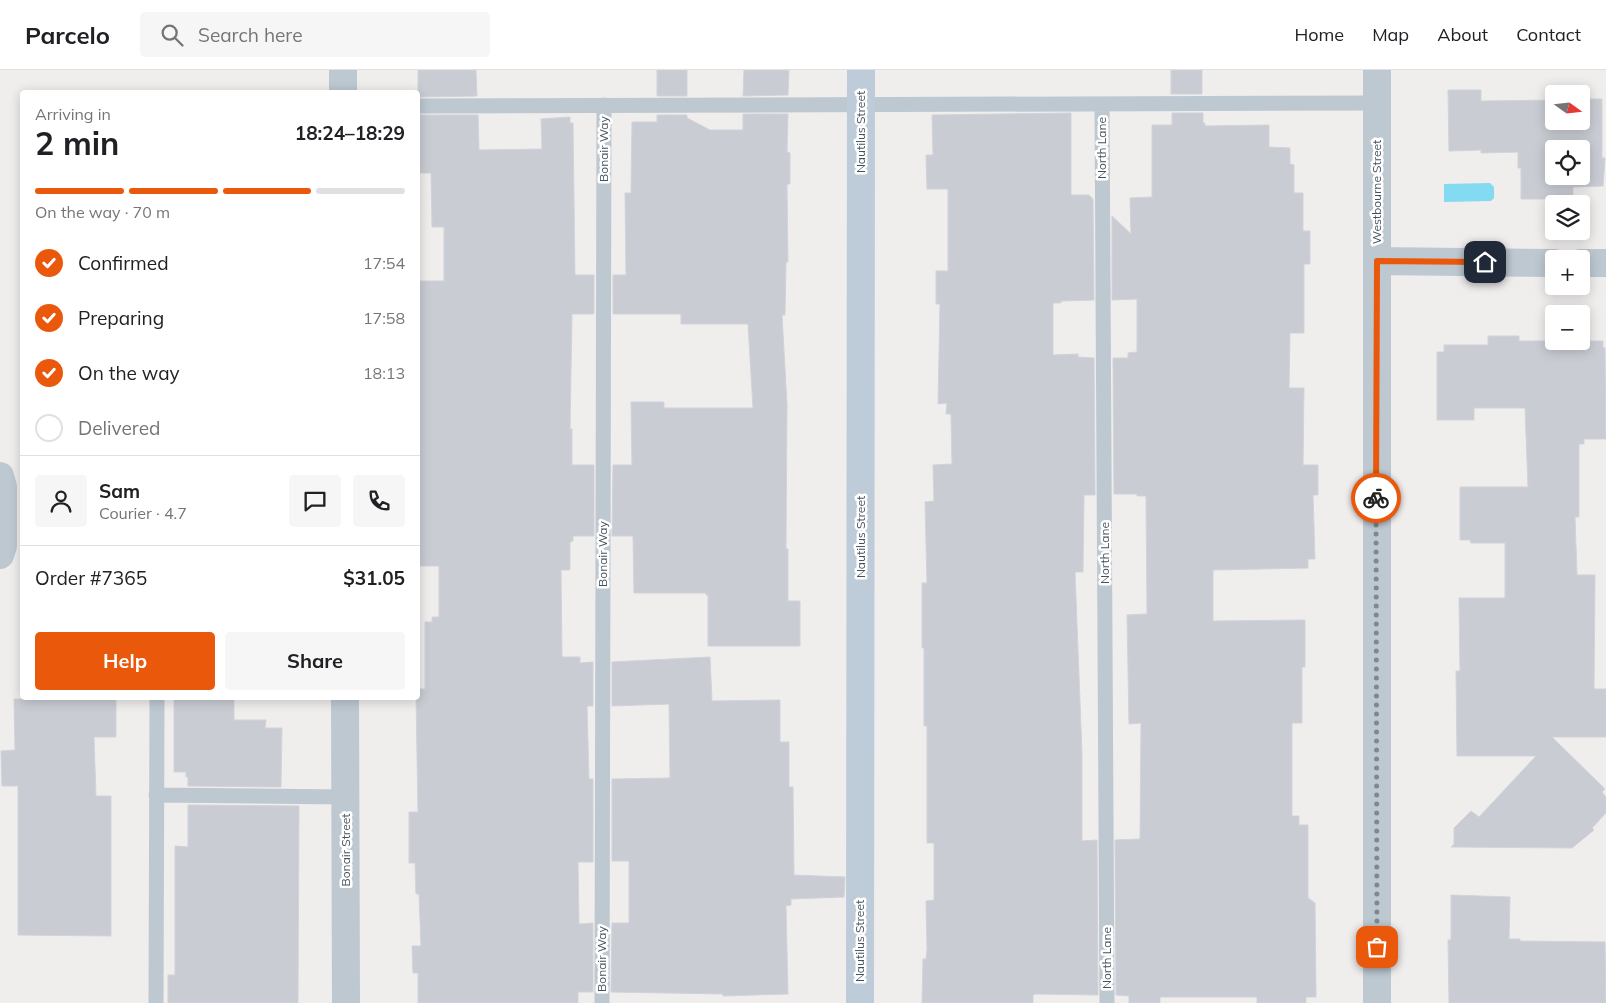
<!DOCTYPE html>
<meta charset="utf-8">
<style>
:root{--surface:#fff;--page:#f6f6f6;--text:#202124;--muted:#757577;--line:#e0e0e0;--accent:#ea580c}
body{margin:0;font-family:Mulish,sans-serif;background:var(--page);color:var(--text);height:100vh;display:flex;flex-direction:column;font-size:19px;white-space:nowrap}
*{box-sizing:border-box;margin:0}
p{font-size:16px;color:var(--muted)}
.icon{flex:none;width:28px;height:28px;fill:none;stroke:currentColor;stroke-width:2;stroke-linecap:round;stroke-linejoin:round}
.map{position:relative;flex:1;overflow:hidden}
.sheet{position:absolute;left:20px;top:20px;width:400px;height:610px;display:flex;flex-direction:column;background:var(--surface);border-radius:5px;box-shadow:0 2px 12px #0003}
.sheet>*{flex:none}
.needle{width:32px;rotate:105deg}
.buttons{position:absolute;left:1545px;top:15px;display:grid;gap:10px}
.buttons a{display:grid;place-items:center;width:45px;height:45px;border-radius:5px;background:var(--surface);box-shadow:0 2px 12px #0003;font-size:25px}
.pin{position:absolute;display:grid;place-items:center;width:42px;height:42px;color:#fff;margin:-21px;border-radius:10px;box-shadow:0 2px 8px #0006}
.courier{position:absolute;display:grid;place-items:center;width:50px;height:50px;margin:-25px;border:4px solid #ea580c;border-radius:50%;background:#fff;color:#222;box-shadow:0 1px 6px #0007}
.summary em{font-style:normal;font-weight:700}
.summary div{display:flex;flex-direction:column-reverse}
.summary{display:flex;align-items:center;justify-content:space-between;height:85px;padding:0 15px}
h1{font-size:32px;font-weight:700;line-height:38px}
.bar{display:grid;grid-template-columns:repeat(4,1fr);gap:8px 5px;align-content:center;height:60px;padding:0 15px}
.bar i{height:6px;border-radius:4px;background:var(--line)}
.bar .active{background:var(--accent)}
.bar p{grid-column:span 4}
.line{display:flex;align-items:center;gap:12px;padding:0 15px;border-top:1px solid var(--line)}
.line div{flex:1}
.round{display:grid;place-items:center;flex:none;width:52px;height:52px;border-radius:5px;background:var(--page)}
ol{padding:0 15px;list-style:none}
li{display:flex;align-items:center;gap:15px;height:55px}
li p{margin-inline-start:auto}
li .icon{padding:5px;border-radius:50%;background:var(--accent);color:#fff;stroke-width:4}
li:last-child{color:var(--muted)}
li i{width:28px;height:28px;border:2px solid var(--line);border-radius:50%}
.button{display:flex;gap:10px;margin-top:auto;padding:10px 15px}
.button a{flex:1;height:58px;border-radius:5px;background:var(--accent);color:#fff;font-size:20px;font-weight:700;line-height:58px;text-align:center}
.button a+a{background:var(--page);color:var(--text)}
header{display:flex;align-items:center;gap:30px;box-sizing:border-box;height:70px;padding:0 25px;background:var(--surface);border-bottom:1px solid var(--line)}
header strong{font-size:24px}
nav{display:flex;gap:28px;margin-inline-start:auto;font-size:18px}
.search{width:350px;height:45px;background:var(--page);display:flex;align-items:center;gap:12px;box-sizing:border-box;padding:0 18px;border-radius:5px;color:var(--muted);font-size:19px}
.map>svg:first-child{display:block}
.water{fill:#83daf1}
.building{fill:#c9ccd3;stroke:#d1d3da;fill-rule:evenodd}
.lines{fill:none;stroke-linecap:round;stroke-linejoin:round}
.lane{stroke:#bdc8d1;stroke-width:15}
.street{stroke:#bdc8d1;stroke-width:28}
.secondary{stroke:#becbd8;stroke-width:28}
.done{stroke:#80888f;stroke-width:5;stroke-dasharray:0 9}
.route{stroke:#ea580c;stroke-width:6}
.labels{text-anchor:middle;stroke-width:5;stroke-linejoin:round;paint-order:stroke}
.street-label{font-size:12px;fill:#44515c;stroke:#fff}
</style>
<header>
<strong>Parcelo</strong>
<div class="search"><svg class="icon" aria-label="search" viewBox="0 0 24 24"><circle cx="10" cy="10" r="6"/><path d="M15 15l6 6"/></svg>Search here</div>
<nav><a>Home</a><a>Map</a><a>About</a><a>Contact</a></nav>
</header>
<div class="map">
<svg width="1606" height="933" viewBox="0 0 1606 933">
<rect width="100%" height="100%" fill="#f0eded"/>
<path class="water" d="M1490 113 1494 117V128L1491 131 1444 132V114Z"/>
<path class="building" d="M418 0H476L477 26 418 27Z
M657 0H687V26H657Z
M744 0H789L788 25 743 26Z
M1171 0H1202V24H1171Z
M1448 20H1481V31L1554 30V51H1581V29H1602V88H1605L1603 116 1573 117V129H1521V98H1518V82L1481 83V80L1449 81ZM1554 79H1581V106H1554Z
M1071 43V125H1089L1093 129 1094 230 1061 231V233H1053V285L1078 284V287L1094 288 1095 425H1084L1083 502H1075L1082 684V771L1097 770 1098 925 1035 924 1033 925V933H922L923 889H926L927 879 926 831 934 830V773H927V656H924V578H922V513H927L925 432 934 431 933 395 952 394 951 344H946L947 333 938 334 940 234H936V201H948V119H927L926 85H933L932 45Z
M1172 43H1203V53H1205V56L1269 55V77L1290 78V94L1294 95V123H1303V161H1310V194H1304V263H1290L1289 318H1304L1303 395H1318V425H1313L1315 489H1308V498L1213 500V551L1305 550V597H1302V653H1292V746H1299V755H1308V828L1315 833 1316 927H1306V933H1257V927H1160V933H1129V926L1116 925 1115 770 1140 769 1141 653 1129 654 1127 545 1147 544 1146 426H1137V424H1114L1113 288H1128V283L1137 282V229L1112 230V146L1131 164 1130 128 1152 127V55H1172Z
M743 44H788L787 82 790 83V114H787L788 192H786L785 245H782L787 335 786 479H788V531H800V576H708V525H706V523H634L633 466H612L613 395H632L631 332H664V338H753L748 254H681V244H613V205H626L625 123H631L632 52H657V45H687V48L710 60H743Z
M418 45H478L479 80 542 79 541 49 570 47V53H573L575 205H594V244H572L570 359H572V395H594V466H573V471L570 472V500H561L562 587H580V593L593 592V636H587L589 709H593V792H578L579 854 593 853V922H578V933H418V903H413L412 876H421L419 824H416L415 793H409V742H418L416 628 418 619H425V552H432V547H439V496H418V211H444V157H432L431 103H418Z
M1488 266H1519V271H1603V277L1605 278 1606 369H1584V374H1579V447H1575L1577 505H1595L1594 619H1606V667H1552L1605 719 1602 722 1606 727V743L1592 758 1594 760 1572 778 1451 777 1454 774V758L1471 741 1479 747 1536 686H1457L1456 601H1460L1459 528H1505V473H1471L1470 470H1460V417H1528L1525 338H1474V350H1437V282H1444V275H1488Z
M710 587 712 631 780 630V672H789V717H793L794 805 845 807 844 827 791 829V835L786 836 788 924 723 926V924L611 922 612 853H629V791H612V709L670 708 669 634 612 636V592Z
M174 628H234V650H266L265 658H282L281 717 188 716V707H186V702H174Z
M14 629H116V667H94L96 726H111V866L18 865V716H2L1 681 15 680Z
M188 735 299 736 298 933H168V905H175V776L188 777Z
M1451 825 1510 827 1509 869H1520V871L1605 872 1606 933H1449L1448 870H1451Z"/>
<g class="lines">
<path class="lane" d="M1102 34 1107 933
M418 36 1377 33
M156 725 345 727
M156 933 157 628
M602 933 604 35"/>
<path class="street" d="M343 0V22
M1377 191 1554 193
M1581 193H1606
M0 406 3 417V476L0 485
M345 628 346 933
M1377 933V0"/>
<path class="secondary" d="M860 933 861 0"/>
</g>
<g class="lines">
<path class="done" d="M1376 428 1377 877"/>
<path class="route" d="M1376 428 1377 191 1485 192"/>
</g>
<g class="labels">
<g class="street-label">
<text transform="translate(861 62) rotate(-90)" y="4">Nautilus Street</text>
<text transform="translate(1102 78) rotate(-90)" y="4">North Lane</text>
<text transform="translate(604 79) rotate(-90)" y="4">Bonair Way</text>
<text transform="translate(1377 122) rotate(-90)" y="4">Westbourne Street</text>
<text transform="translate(861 467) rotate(-90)" y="4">Nautilus Street</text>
<text transform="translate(1105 483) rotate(-90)" y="4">North Lane</text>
<text transform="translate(603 484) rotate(-90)" y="4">Bonair Way</text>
<text transform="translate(346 780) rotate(-90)" y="4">Bonair Street</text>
<text transform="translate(860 871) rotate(-90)" y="4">Nautilus Street</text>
<text transform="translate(1107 888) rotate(-90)" y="4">North Lane</text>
<text transform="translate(602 889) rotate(-90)" y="4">Bonair Way</text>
</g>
</g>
</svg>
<div class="buttons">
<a><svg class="needle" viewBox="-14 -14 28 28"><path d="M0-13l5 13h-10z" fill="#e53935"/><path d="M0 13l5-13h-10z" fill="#757577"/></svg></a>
<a><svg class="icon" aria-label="locate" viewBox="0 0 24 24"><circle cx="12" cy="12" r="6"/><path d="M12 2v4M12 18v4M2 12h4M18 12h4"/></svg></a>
<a><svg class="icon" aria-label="layers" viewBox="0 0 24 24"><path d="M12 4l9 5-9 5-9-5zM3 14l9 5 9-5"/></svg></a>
<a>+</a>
<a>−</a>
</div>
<div class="pin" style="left:1377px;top:877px;background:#ea580c"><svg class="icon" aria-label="bag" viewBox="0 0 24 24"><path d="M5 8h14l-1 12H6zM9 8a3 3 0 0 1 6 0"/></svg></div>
<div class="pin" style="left:1485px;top:192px;background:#1f2937"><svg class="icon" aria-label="home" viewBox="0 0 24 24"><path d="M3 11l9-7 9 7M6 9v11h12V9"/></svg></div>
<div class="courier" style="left:1376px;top:428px"><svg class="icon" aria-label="bike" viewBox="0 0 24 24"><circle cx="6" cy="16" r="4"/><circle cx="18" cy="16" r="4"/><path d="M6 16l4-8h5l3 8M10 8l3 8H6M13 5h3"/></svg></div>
<section class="sheet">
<div class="summary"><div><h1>2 min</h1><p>Arriving in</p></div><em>18:24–18:29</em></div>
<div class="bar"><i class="active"></i><i class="active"></i><i class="active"></i><i></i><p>On the way · 70 m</p></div>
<ol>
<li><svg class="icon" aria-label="check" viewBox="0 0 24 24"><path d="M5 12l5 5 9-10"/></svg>Confirmed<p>17:54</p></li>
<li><svg class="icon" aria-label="check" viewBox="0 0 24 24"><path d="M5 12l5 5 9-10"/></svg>Preparing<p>17:58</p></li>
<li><svg class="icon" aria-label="check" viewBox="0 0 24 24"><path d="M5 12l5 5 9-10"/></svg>On the way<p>18:13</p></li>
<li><i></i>Delivered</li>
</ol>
<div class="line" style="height:90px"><a class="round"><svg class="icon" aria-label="person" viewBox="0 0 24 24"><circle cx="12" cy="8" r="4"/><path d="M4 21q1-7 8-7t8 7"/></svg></a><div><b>Sam</b><p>Courier · 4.7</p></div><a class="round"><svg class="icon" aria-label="chat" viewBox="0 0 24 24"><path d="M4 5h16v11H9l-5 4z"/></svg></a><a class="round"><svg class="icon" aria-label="phone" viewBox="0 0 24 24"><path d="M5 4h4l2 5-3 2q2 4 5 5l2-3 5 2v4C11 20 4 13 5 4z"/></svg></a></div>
<div class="line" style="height:65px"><div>Order #7365</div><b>$31.05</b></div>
<div class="button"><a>Help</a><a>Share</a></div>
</section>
</div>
